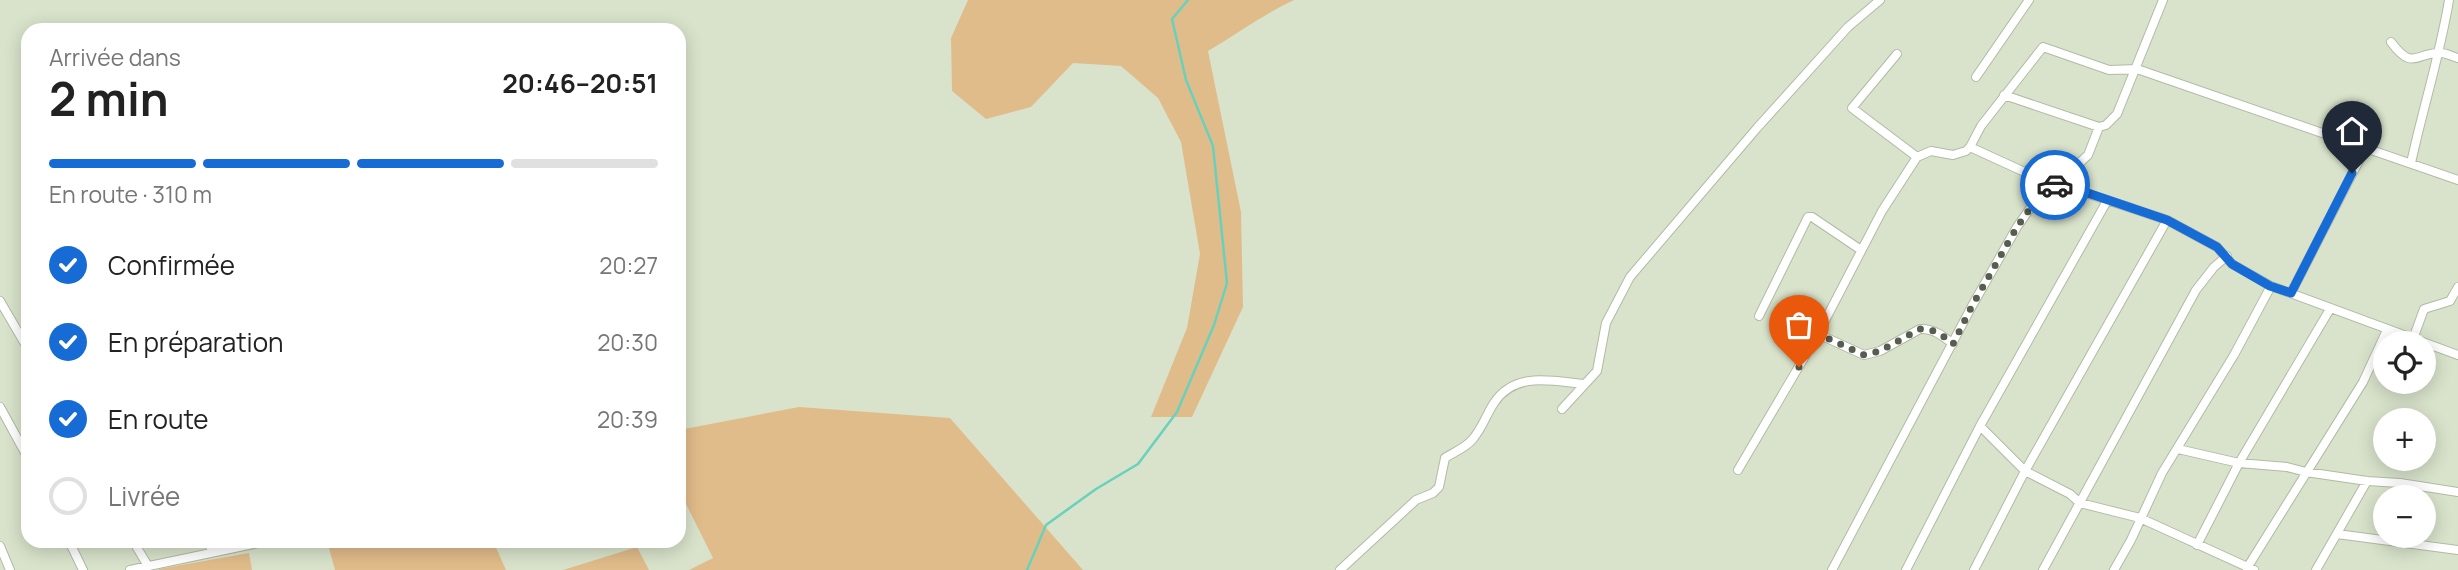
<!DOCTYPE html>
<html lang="fr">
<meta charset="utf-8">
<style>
:root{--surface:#fff;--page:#f2f2f2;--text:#222;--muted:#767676;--line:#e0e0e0;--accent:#176bd5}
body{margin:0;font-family:Manrope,sans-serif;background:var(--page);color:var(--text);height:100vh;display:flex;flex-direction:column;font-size:26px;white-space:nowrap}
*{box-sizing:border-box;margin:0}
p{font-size:23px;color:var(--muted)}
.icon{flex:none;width:38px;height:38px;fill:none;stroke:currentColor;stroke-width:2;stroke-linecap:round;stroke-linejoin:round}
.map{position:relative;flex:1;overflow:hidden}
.side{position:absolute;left:21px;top:23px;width:665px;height:525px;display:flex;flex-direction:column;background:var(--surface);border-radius:21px;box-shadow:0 4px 18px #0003}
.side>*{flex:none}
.controls{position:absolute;left:2373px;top:331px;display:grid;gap:14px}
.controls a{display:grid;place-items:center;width:63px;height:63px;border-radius:50%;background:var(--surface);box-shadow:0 4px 18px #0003;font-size:35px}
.pin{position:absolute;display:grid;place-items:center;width:60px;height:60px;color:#fff;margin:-72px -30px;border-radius:50% 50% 50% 0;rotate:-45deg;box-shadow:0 0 7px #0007}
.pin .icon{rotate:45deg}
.courier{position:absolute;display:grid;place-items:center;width:70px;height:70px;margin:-35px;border:5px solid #176bd5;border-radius:50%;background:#fff;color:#222;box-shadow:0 2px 9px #0007}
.headline em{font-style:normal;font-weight:700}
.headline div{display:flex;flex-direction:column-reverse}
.headline{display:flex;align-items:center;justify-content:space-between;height:119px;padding:0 28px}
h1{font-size:46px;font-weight:700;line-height:52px}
.bar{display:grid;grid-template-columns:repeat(4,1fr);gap:10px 7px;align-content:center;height:84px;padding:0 28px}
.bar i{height:9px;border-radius:5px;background:var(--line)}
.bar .active{background:var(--accent)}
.bar p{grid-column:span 4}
ol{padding:0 28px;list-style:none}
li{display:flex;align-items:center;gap:21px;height:77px}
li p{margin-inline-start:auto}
li .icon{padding:7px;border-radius:50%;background:var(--accent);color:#fff;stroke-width:4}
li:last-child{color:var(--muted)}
li i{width:38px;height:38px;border:4px solid var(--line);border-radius:50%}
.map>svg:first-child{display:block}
.green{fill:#e1bc8b}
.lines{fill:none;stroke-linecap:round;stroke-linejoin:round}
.stream{stroke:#68d1bc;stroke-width:2.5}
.street-casing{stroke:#b1bba4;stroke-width:10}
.street{stroke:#fff;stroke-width:8}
.done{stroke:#575d4f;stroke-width:7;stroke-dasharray:0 12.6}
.route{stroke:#176bd5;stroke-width:9}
</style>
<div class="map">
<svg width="2458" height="570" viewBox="0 0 2458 570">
<rect width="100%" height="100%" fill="#d9e3cb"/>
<path class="green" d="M968 0H1294C1264 14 1237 34 1208 51L1241 212 1243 307 1192 417H1151L1187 328 1200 254 1181 142 1158 98 1121 66 1073 63 1031 107 986 119 952 91 951 38Z
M799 407 950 418 1083 570H689L713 558 679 490V430Z
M327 541H493L506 570H335Z
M637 547 649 570H563Z
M249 553 252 570H159V569Z"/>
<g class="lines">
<path class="stream" d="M1027 570 1046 525 1096 489 1138 464 1177 412 1214 325 1227 283 1213 146 1186 80 1172 19 1188 0"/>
<defs>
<path id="street" d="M2391 42C2414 73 2417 51 2441 53 2447 53 2453 57 2458 58
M1897 54 1852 108 1917 157
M1976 77 2029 0
M2004 95 2099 127 2106 125 2117 114 2163 0
M1970 147 1981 126 2043 47 2109 70 2137 69 2458 180
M2411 163C2423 108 2440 55 2449 0
M2291 293 2365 149
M0 301 28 349
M1759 316 1808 217H1812L1861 250
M1818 334 1864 355 1880 351 1920 329C1933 328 1943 336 1953 344
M2413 339 2424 309 2450 301 2458 287
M0 407 28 458
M1562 409 1597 371 1606 323 1630 277 1757 128 1848 27 1880 0
M1980 426 2025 471 2070 494 2080 503 2140 518 2254 570
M2178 449 2239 463 2287 467 2306 472 2367 481 2400 483 2458 492
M1738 470 1818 334 1882 211 1917 157 1931 151 1953 155 1966 151 1970 147 2029 174 2167 220 2217 247 2232 264 2271 286 2458 355
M2337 534 2458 550
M69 541 83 570
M133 541 148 566
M207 541 213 552
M2197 545 2239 463 2330 309
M0 546 10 570
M2247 568 2363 382 2387 330
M130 570 268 541
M1340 570 1416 500 1433 493 1439 487 1445 458C1454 452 1465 448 1472 440 1482 429 1486 415 1494 403 1515 371 1552 381 1584 384
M1832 570 1972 306 2017 227 2029 210 2088 155 2099 127
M1906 570 1980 426 2107 201
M1974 570 2025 471 2167 220
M2043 570 2196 290 2214 267 2227 256
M2114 570 2131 540 2162 473 2234 355 2271 286
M2316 570 2367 481"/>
</defs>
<use href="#street" class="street-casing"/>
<use href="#street" class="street"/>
</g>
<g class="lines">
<path class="done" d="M1799 367 1818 334 1864 355 1880 351 1920 329C1933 328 1944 336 1953 344L1972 306 2017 227 2029 210 2055 185"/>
<path class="route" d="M2055 185 2070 187 2167 220 2217 247 2232 264 2270 286 2291 293 2352 173"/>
</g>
</svg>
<div class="controls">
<a><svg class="icon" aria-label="locate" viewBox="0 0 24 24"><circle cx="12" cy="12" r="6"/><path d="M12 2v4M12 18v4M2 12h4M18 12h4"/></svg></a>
<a>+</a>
<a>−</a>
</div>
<div class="pin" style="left:1799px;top:367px;background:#ea580c"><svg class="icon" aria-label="bag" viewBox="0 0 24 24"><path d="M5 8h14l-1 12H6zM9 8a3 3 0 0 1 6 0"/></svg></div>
<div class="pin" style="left:2352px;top:173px;background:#1f2937"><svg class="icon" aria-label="home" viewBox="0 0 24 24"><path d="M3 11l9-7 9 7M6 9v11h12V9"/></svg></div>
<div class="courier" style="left:2055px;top:185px"><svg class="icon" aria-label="car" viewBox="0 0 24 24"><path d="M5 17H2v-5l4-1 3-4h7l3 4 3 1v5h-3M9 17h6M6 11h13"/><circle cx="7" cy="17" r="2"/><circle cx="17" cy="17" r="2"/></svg></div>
<section class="side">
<div class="headline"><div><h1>2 min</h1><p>Arrivée dans</p></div><em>20:46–20:51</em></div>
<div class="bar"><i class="active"></i><i class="active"></i><i class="active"></i><i></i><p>En route · 310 m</p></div>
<ol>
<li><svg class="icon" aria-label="check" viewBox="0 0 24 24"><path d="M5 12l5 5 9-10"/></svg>Confirmée<p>20:27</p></li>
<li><svg class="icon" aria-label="check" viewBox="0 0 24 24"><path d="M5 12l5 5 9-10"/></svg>En préparation<p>20:30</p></li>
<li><svg class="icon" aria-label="check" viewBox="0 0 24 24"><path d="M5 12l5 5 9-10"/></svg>En route<p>20:39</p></li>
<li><i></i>Livrée</li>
</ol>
</section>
</div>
